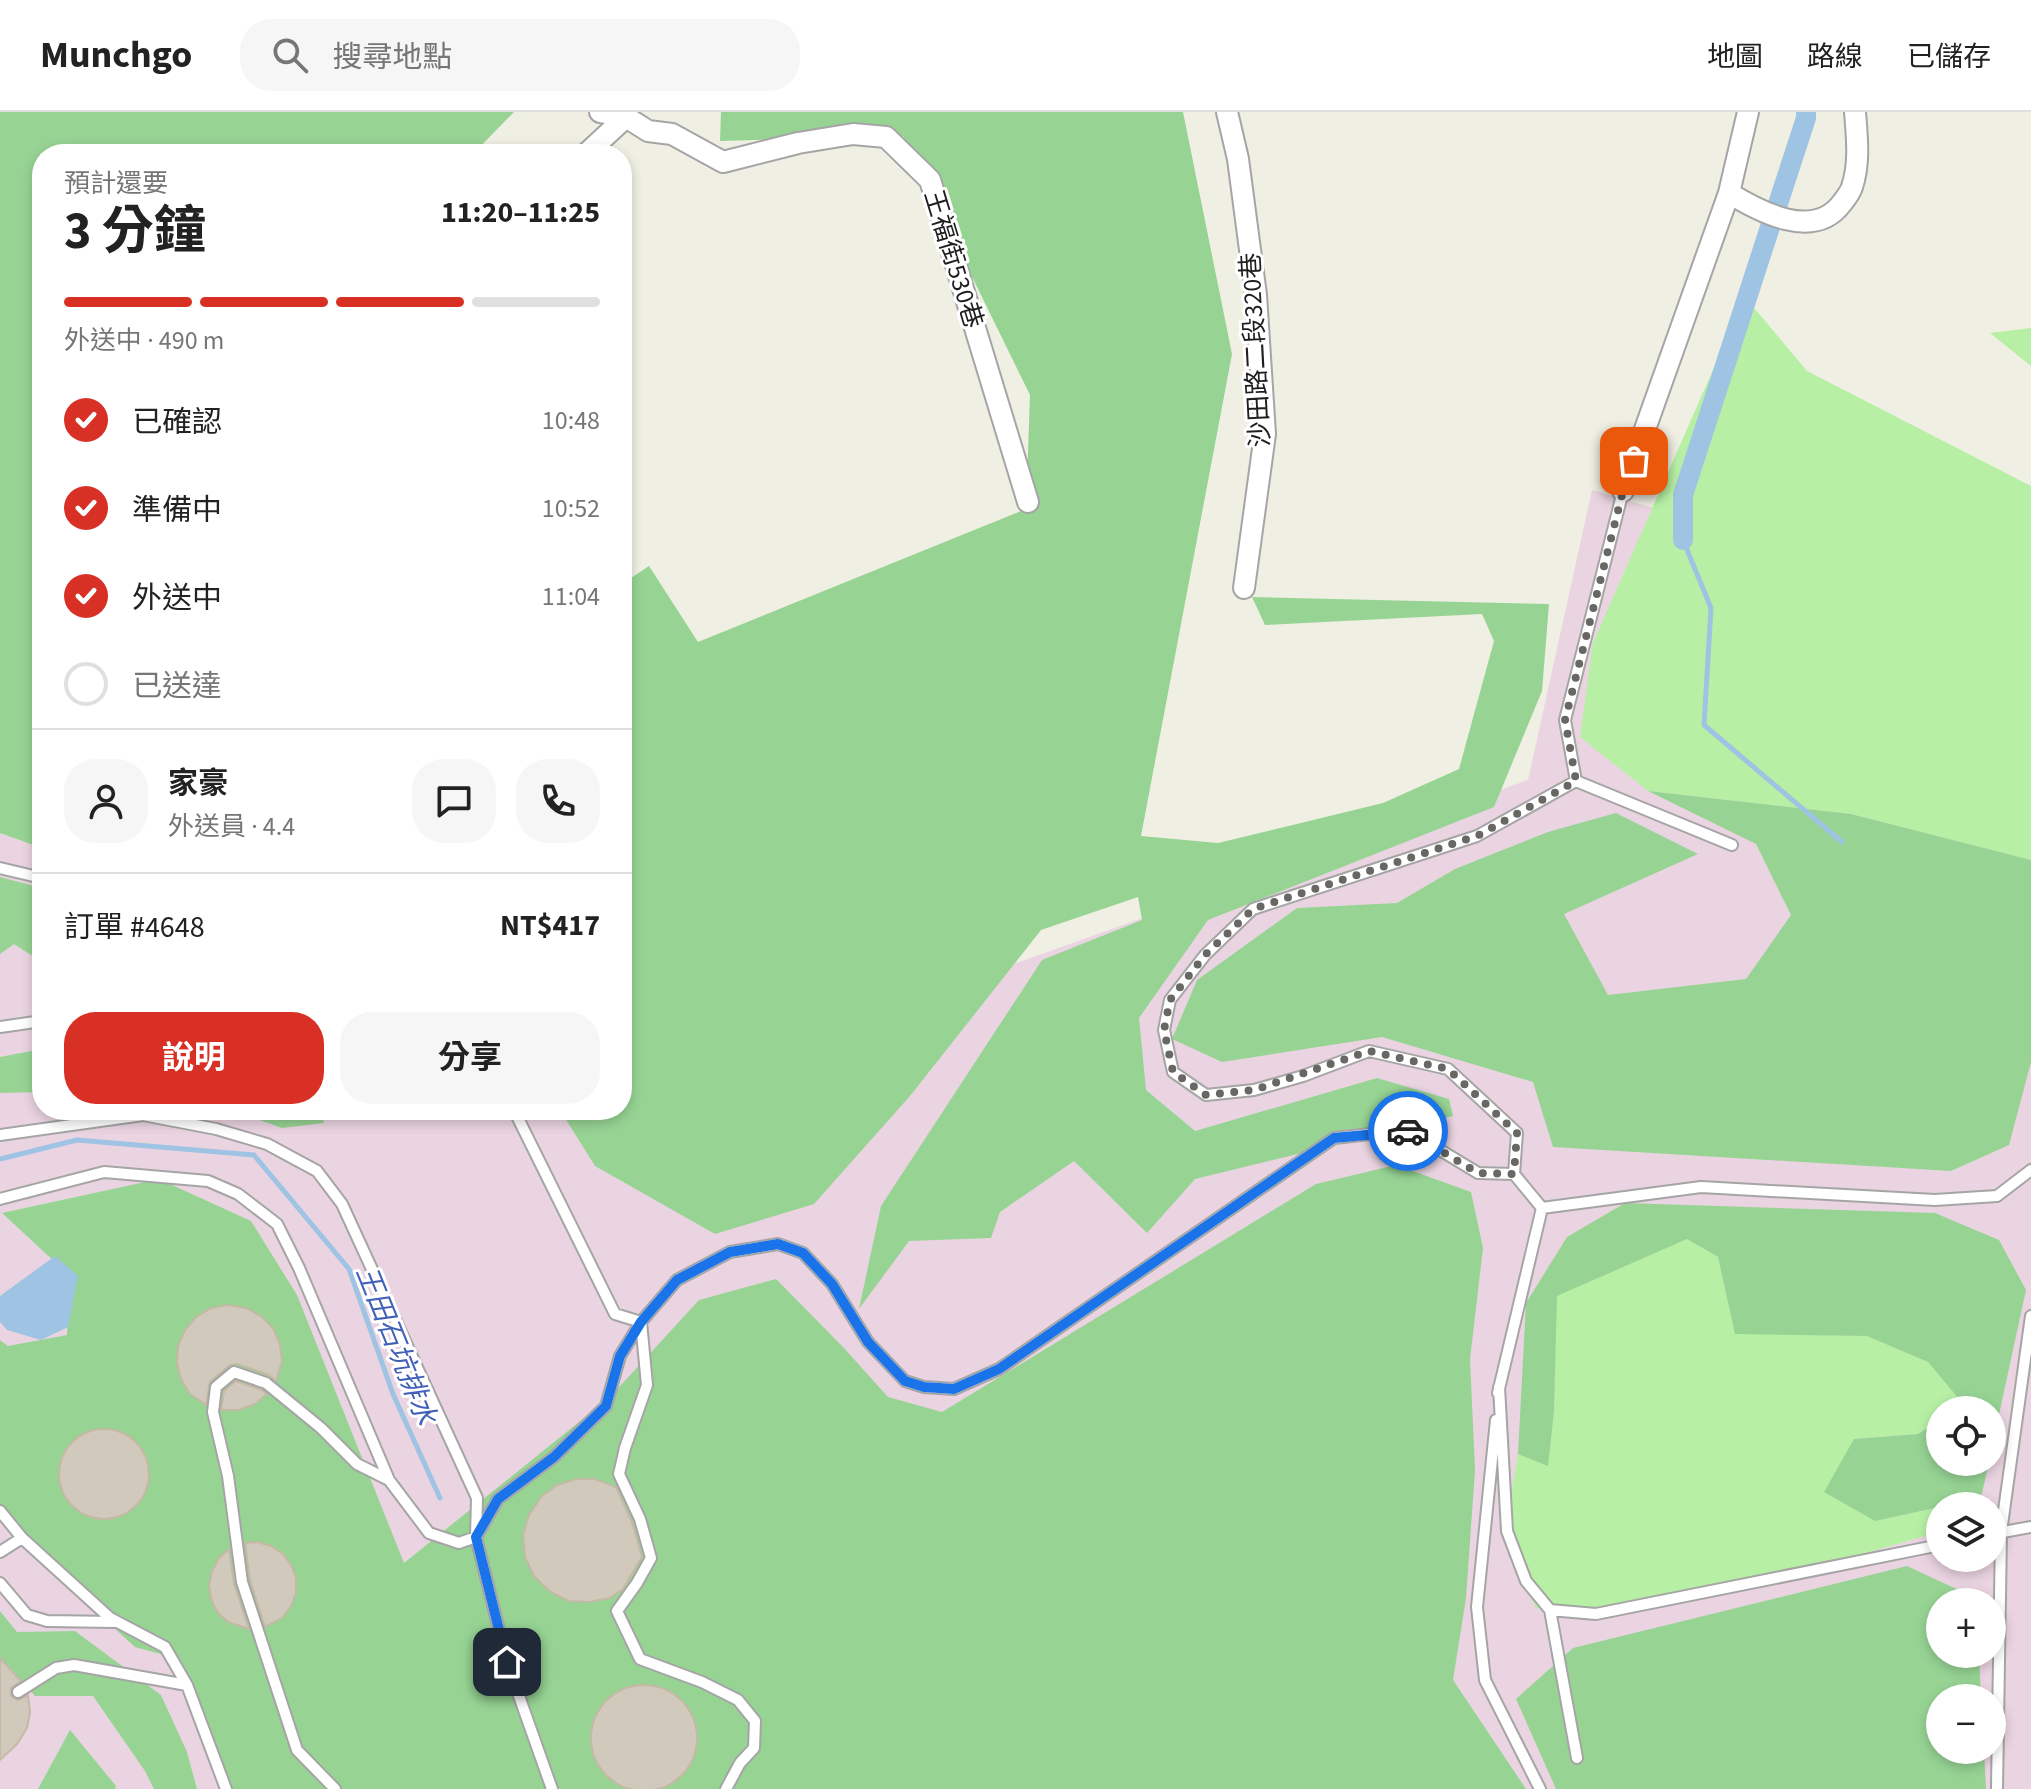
<!DOCTYPE html>
<html lang="zh-TW">
<meta charset="utf-8">
<style>
:root{--surface:#fff;--page:#f6f6f6;--text:#222;--muted:#767676;--line:#e0e0e0;--accent:#d93025}
body{margin:0;font-family:"Source Sans 3","Noto Sans TC",sans-serif;background:var(--page);color:var(--text);height:100vh;display:flex;flex-direction:column;font-size:30px;white-space:nowrap}
*{box-sizing:border-box;margin:0}
p{font-size:26px;color:var(--muted)}
.icon{flex:none;width:44px;height:44px;fill:none;stroke:currentColor;stroke-width:2;stroke-linecap:round;stroke-linejoin:round}
.map{position:relative;flex:1;overflow:hidden}
.panel{position:absolute;left:32px;top:32px;width:600px;height:976px;display:flex;flex-direction:column;background:var(--surface);border-radius:32px;box-shadow:0 4px 12px #0003}
.panel>*{flex:none}
.controls{position:absolute;left:1926px;top:1284px;display:grid;gap:16px}
.controls a{display:grid;place-items:center;width:80px;height:80px;border-radius:50%;background:var(--surface);box-shadow:0 4px 12px #0003;font-size:40px}
.pin{position:absolute;display:grid;place-items:center;width:68px;height:68px;color:#fff;margin:-34px;border-radius:16px;box-shadow:0 4px 12px #0006}
.courier{position:absolute;display:grid;place-items:center;width:80px;height:80px;margin:-40px;border:6px solid #1a73e8;border-radius:50%;background:#fff;color:#222;box-shadow:0 2px 10px #0007}
.head em{font-style:normal;font-weight:700}
.head div{display:flex;flex-direction:column-reverse}
.head{display:flex;align-items:center;justify-content:space-between;height:136px;padding:0 32px}
h1{font-size:52px;font-weight:700;line-height:60px}
.bar{display:grid;grid-template-columns:repeat(4,1fr);gap:12px 8px;align-content:center;height:96px;padding:0 32px}
.bar i{height:10px;border-radius:6px;background:var(--line)}
.bar .on{background:var(--accent)}
.bar p{grid-column:span 4}
.line{display:flex;align-items:center;gap:20px;padding:0 32px;border-top:2px solid var(--line)}
.line div{flex:1}
.round{display:grid;place-items:center;flex:none;width:84px;height:84px;border-radius:32px;background:var(--page)}
ol{padding:0 32px;list-style:none}
li{display:flex;align-items:center;gap:24px;height:88px}
li p{margin-inline-start:auto}
li .icon{padding:8px;border-radius:50%;background:var(--accent);color:#fff;stroke-width:4}
li:last-child{color:var(--muted)}
li i{width:44px;height:44px;border:4px solid var(--line);border-radius:50%}
.button{display:flex;gap:16px;margin-top:auto;padding:16px 32px}
.button a{flex:1;height:92px;border-radius:32px;background:var(--accent);color:#fff;font-size:32px;font-weight:700;line-height:92px;text-align:center}
.button a+a{background:var(--page);color:var(--text)}
header{display:flex;align-items:center;gap:48px;box-sizing:border-box;height:112px;padding:0 40px;background:var(--surface);border-bottom:2px solid var(--line)}
header strong{font-size:38px}
nav{display:flex;gap:44px;margin-inline-start:auto;font-size:28px}
.search{width:560px;height:72px;background:var(--page);display:flex;align-items:center;gap:20px;box-sizing:border-box;padding:0 28px;border-radius:32px;color:var(--muted);font-size:30px}
.map>svg:first-child{display:block}
.industrial{fill:#ead4e1;fill-rule:evenodd}
.grass{fill:#b7f0a4}
.forest{fill:#97d494}
.water{fill:#9fc3e2}
.lines{fill:none;stroke-linecap:round;stroke-linejoin:round}
.stream{stroke:#9fc3e2;stroke-width:5}
.canal{stroke:#9fc3e2;stroke-width:20}
.building{fill:#d1cabc;stroke:#c3b9a4;stroke-width:2}
.service-casing{stroke:#a5a5a5;stroke-width:14}
.minor-casing{stroke:#a5a5a5;stroke-width:24}
.service{stroke:#fff;stroke-width:10}
.minor{stroke:#fff;stroke-width:20}
.done{stroke:#686763;stroke-width:8;stroke-dasharray:0 14.4}
.route{stroke:#1a73e8;stroke-width:10}
.labels{text-anchor:middle;stroke-width:6;stroke-linejoin:round;paint-order:stroke}
.street-label{font-size:26px;fill:#1e1e1e;stroke:#fff}
.water-label{font-size:28px;font-style:italic;fill:#4160b8;stroke:#fff}
</style>
<header>
<strong>Munchgo</strong>
<div class="search"><svg class="icon" aria-label="search" viewBox="0 0 24 24"><circle cx="10" cy="10" r="6"/><path d="M15 15l6 6"/></svg>搜尋地點</div>
<nav><a>地圖</a><a>路線</a><a>已儲存</a></nav>
</header>
<div class="map">
<svg width="2031" height="1677" viewBox="0 0 2031 1677">
<rect width="100%" height="100%" fill="#f0efe3"/>
<path class="industrial" d="M1592 378 2031 507V1677H0V632L42 647V998H622L821 921 1528 668ZM1940 1298H1992V1350H1940ZM1940 1394H1992V1446H1940ZM1940 1490H1992V1542H1940ZM1940 1586H1992V1638H1940Z"/>
<path class="grass" d="M1745 185 1807 259 2031 374V748L1851 702 1648 679 1580 625 1593 531Z
M2031 216V254L1990 221Z
M1687 1127 1718 1145 1735 1221 1867 1224 1928 1250 1964 1293 1957 1298H1940V1308L1918 1322 1854 1327 1875 1409 1940 1395V1420L1783 1464 1600 1508 1536 1496 1503 1429 1518 1342 1548 1353 1554 1300 1556 1184Z"/>
<path class="forest" d="M0 0H514L473 42H42V736L0 721Z
M721 0H1183L1232 242 1141 724 1218 731 1383 691 1459 657 1494 529 1482 502 1265 513 1252 485 1549 492 1542 579 1494 695 1208 808 1139 906 1146 978 1195 1019 1377 966 1449 987 1453 1004 1195 1067 1147 1121 1074 1049 1000 1100 991 1126 909 1129 859 1197 881 1094 1042 848 1142 808 1138 785 1041 818 910 984 814 1092 715 1122 595 1054 560 998H622V472L649 454 698 530 1026 397 1030 283 903 24 720 29Z
M1648 679 1851 702 2031 748V950L2009 1033 1951 1059 1553 1035 1533 970 1382 925 1222 950 1172 927 1197 868 1297 796 1397 791 1455 757 1548 720 1616 701 1698 742 1564 802 1608 883 1746 867 1791 803 1756 732Z
M0 765 42 776V850L14 832 0 842Z
M42 937V980L0 981V945Z
M232 998H321L324 1011 282 1016Z
M1396 1053 1471 1080 1483 1136 1470 1247 1475 1358 1466 1486 1453 1568 1526 1677H229L204 1623 179 1547 135 1535 36 1445 0 1398V1228L8 1234 67 1223 69 1163 2 1101 159 1067 251 1109 297 1183 404 1451 610 1285 699 1188 776 1167 843 1235 888 1285 942 1300 1316 1072Z
M1625 1091 1935 1101 1999 1128 2026 1178 1992 1335V1298H1957L1964 1293 1928 1250 1867 1224 1735 1222 1718 1145 1687 1127 1557 1184 1554 1300 1548 1354 1518 1342 1526 1191 1567 1125Z
M1940 1308V1350H1989L1981 1386 1875 1409 1824 1380 1854 1327 1918 1322Z
M1907 1454 1976 1486 1977 1490H1940V1542H1979L1981 1586H1940V1638H1984L1986 1677H1556L1516 1587 1573 1536Z
M0 1499 17 1520 75 1519 161 1583 187 1640 197 1677H154L145 1659 93 1584H35L8 1553 0 1548Z
M70 1618 116 1674 115 1677H38Z"/>
<path class="water" d="M55 1144 78 1164 68 1215 41 1228 7 1218 0 1210V1184Z"/>
<g class="lines">
<path class="stream" d="M1683 428 1711 496 1704 613 1842 730
M0 1047 77 1028 254 1043 349 1157 393 1282 440 1386"/>
<path class="canal" d="M1776 98 1806 6V0
M1683 428V383L1771 112"/>
</g>
<path class="building" d="M228 1193 246 1196 261 1204 273 1216 280 1232 282 1249 276 1269 269 1263 237 1252 230 1253 210 1270 206 1293 190 1282 181 1267 177 1251 178 1234 185 1218 196 1205 211 1196Z
M236 1269 262 1278 267 1282 255 1292 238 1298H221L224 1279Z
M59 1362a45 45 0 1 1 90 0a45 45 0 1 1-90 0Z
M576 1367H595L616 1375 632 1410 642 1445 623 1477 610 1486 589 1490 568 1489 549 1479 534 1464 525 1445 523 1423 529 1403 541 1385 557 1373Z
M257 1430 271 1434 283 1442 291 1453 296 1466V1481L291 1494 282 1506 265 1515 250 1468 245 1431Z
M229 1437 234 1472 249 1517 228 1510 217 1500 211 1487 209 1473 212 1459 219 1446Z
M0 1546 21 1569 11 1576V1584L18 1588 28 1583 30 1600 27 1616 17 1632 0 1648Z
M591 1626a53 53 0 1 1 106 0a53 53 0 1 1-106 0Z"/>
<g class="lines">
<defs>
<path id="service" d="M1623 379 1565 608 1576 669 1477 724 1253 797 1205 843 1170 888 1164 918 1173 960 1206 983 1254 978 1303 964 1369 939 1448 957 1517 1021 1514 1062 1542 1096 1701 1075 1935 1088 1997 1084 2031 1058
M1576 669 1732 733
M0 756 42 766
M0 915 42 909
M514 998 615 1202 641 1210 647 1273 625 1336 619 1362 640 1407 651 1446 637 1471 617 1499 640 1547 702 1570 738 1588 755 1609 754 1636 740 1651 726 1677
M0 1023 143 1003 216 1017 267 1032 317 1059 342 1092 477 1386 476 1425 507 1550 552 1677
M0 1087 104 1060 208 1069 238 1082 277 1112 299 1156 389 1368 429 1421 459 1431 476 1425 498 1387 554 1345 606 1294 620 1244 641 1210 677 1168 730 1140 778 1132 803 1141 832 1172 868 1230 905 1269 924 1275 954 1277 999 1257 1334 1026 1407 1018 1478 1061 1514 1062
M1499 1275 1507 1419 1526 1469 1550 1498 1596 1502 1940 1433
M1498 1281 1542 1096
M1496 1308 1477 1495 1485 1568 1540 1677
M0 1399 22 1426 110 1506 165 1535 187 1573 226 1677
M1992 1422 2031 1415
M0 1440 22 1426
M0 1471 27 1503 47 1509 116 1510
M1550 1498 1577 1646
M18 1580 56 1556 74 1553 187 1573
M335 1677 297 1638 242 1470 228 1364 213 1300 216 1275 234 1260 266 1271 321 1316 357 1352 389 1368
M1997 1677 2001 1420 2031 1204"/>
<path id="minor" d="M600 0 626 5 648 19 672 22 723 50 798 31 853 22 886 25 930 68 1028 390
M1227 0 1238 47 1256 183 1265 322 1244 476
M586 42 626 5
M1729 81C1760 100 1814 129 1842 91 1846 86 1850 81 1852 75 1860 51 1857 25 1855 0
M1623 379 1729 81 1748 0"/>
</defs>
<use href="#service" class="service-casing"/>
<use href="#minor" class="minor-casing"/>
<use href="#service" class="service"/>
<use href="#minor" class="minor"/>
</g>
<g class="lines">
<path class="done" d="M1408 1019 1478 1061 1514 1062 1517 1021 1448 957 1369 939 1254 978 1206 983 1173 960 1164 918 1170 888 1205 843 1253 797 1477 724 1576 669 1565 608 1623 379 1634 349"/>
<path class="route" d="M507 1550 476 1425 498 1387 554 1345 606 1294 620 1244 641 1210 677 1168 730 1140 778 1132 803 1141 832 1172 868 1230 905 1269 924 1275 954 1277 999 1257 1334 1026 1408 1019"/>
</g>
<g class="labels">
<g class="street-label">
<text transform="translate(954 147) rotate(73)" y="9">王福街530巷</text>
<text transform="translate(1255 238) rotate(-93)" y="9">沙田路二段320巷</text>
</g>
<g class="water-label">
<text transform="translate(397 1233) rotate(68)" y="10">王田石坑排水</text>
</g>
</g>
</svg>
<div class="controls">
<a><svg class="icon" aria-label="locate" viewBox="0 0 24 24"><circle cx="12" cy="12" r="6"/><path d="M12 2v4M12 18v4M2 12h4M18 12h4"/></svg></a>
<a><svg class="icon" aria-label="layers" viewBox="0 0 24 24"><path d="M12 4l9 5-9 5-9-5zM3 14l9 5 9-5"/></svg></a>
<a>+</a>
<a>−</a>
</div>
<div class="pin" style="left:1634px;top:349px;background:#ea580c"><svg class="icon" aria-label="bag" viewBox="0 0 24 24"><path d="M5 8h14l-1 12H6zM9 8a3 3 0 0 1 6 0"/></svg></div>
<div class="pin" style="left:507px;top:1550px;background:#1f2937"><svg class="icon" aria-label="home" viewBox="0 0 24 24"><path d="M3 11l9-7 9 7M6 9v11h12V9"/></svg></div>
<div class="courier" style="left:1408px;top:1019px"><svg class="icon" aria-label="car" viewBox="0 0 24 24"><path d="M5 17H2v-5l4-1 3-4h7l3 4 3 1v5h-3M9 17h6M6 11h13"/><circle cx="7" cy="17" r="2"/><circle cx="17" cy="17" r="2"/></svg></div>
<section class="panel">
<div class="head"><div><h1>3 分鐘</h1><p>預計還要</p></div><em>11:20–11:25</em></div>
<div class="bar"><i class="on"></i><i class="on"></i><i class="on"></i><i></i><p>外送中 · 490 m</p></div>
<ol>
<li><svg class="icon" aria-label="check" viewBox="0 0 24 24"><path d="M5 12l5 5 9-10"/></svg>已確認<p>10:48</p></li>
<li><svg class="icon" aria-label="check" viewBox="0 0 24 24"><path d="M5 12l5 5 9-10"/></svg>準備中<p>10:52</p></li>
<li><svg class="icon" aria-label="check" viewBox="0 0 24 24"><path d="M5 12l5 5 9-10"/></svg>外送中<p>11:04</p></li>
<li><i></i>已送達</li>
</ol>
<div class="line" style="height:144px"><a class="round"><svg class="icon" aria-label="person" viewBox="0 0 24 24"><circle cx="12" cy="8" r="4"/><path d="M4 21q1-7 8-7t8 7"/></svg></a><div><b>家豪</b><p>外送員 · 4.4</p></div><a class="round"><svg class="icon" aria-label="chat" viewBox="0 0 24 24"><path d="M4 5h16v11H9l-5 4z"/></svg></a><a class="round"><svg class="icon" aria-label="phone" viewBox="0 0 24 24"><path d="M5 4h4l2 5-3 2q2 4 5 5l2-3 5 2v4C11 20 4 13 5 4z"/></svg></a></div>
<div class="line" style="height:104px"><div>訂單 #4648</div><b>NT$417</b></div>
<div class="button"><a>說明</a><a>分享</a></div>
</section>
</div>
